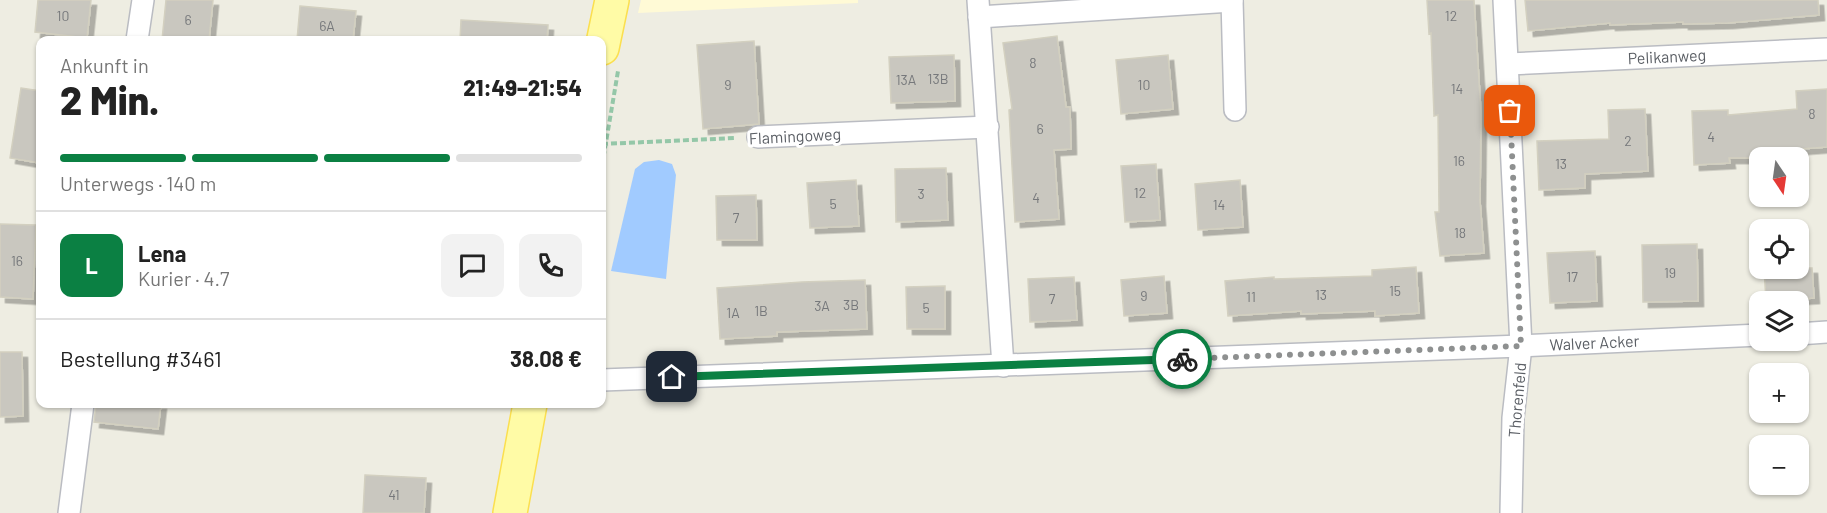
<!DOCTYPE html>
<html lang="de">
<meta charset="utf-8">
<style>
:root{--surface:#fff;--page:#f2f2f2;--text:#222;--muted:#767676;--line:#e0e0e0;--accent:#0b8043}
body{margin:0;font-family:Barlow,sans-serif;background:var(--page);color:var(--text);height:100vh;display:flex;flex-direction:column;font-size:22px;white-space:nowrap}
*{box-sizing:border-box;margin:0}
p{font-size:20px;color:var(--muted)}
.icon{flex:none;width:33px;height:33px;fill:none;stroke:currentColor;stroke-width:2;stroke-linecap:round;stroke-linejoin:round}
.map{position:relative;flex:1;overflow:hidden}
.drawer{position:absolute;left:36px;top:36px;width:570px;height:372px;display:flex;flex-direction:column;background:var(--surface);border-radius:12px;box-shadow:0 2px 4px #0004}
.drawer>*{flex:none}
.needle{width:39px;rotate:167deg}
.fabs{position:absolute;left:1749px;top:147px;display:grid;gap:12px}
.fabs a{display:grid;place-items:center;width:60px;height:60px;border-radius:12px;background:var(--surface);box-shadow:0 2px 4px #0004;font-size:30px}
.pin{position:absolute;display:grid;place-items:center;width:51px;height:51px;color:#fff;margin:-26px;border-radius:12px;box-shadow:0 3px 9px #0006}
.courier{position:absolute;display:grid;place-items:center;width:60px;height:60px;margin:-30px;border:4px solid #0b8043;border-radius:50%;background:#fff;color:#222;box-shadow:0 2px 8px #0007}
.head em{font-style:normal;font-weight:800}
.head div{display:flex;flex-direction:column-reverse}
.head{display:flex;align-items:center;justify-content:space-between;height:102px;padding:0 24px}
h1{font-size:39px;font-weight:800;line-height:45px}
.bar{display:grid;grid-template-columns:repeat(4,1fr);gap:9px 6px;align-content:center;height:72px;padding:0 24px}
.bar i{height:8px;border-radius:4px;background:var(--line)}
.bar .selected{background:var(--accent)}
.bar p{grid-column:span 4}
.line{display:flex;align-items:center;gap:15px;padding:0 24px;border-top:2px solid var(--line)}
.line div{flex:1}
.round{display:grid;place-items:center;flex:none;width:63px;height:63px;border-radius:12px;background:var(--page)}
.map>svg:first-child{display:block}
.commercial{fill:#fffad6}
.water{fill:#a1cbff}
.building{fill:#c9c7bf;stroke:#d3d0c0;stroke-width:1.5;filter:url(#shadow)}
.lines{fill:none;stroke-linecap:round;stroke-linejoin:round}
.minor-casing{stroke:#babcc2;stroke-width:24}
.primary-casing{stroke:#fbdf4f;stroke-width:36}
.path{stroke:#94c7a8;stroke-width:4;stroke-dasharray:6 3;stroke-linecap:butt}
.minor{stroke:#fff;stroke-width:21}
.primary{stroke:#fffba6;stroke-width:33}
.done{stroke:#8e9090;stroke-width:6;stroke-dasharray:0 10.8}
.route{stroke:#0b8043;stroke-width:8}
.labels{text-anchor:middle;stroke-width:6;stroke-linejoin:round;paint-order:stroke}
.number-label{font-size:14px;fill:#76787b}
.street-label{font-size:16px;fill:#5a5e64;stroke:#fff}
</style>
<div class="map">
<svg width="1827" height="513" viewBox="0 0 1827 513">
<defs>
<filter id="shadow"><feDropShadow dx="5.5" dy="5.5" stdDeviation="0" flood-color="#0004"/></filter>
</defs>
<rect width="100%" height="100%" fill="#eeede2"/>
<path class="commercial" d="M641 0H858V3L638 13Z"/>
<path class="water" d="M659 160 672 164 676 175 666 279 611 271 635 169 644 162Z"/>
<path class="building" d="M38 0H91L87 38 35 32Z
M166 0H213L209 40H162Z
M1427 0H1474L1481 113 1480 201 1484 253 1440 256 1435 212H1439L1438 115 1434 116 1431 33 1429 34Z
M1525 0H1818L1819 15 1728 23 1683 24V22L1610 25V23L1528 31Z
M300 6 356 11 353 40H297Z
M461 20 548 25 547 40H460Z
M1057 36 1066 107H1070L1071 149 1054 150 1059 219 1015 222 1009 110 1012 109 1003 43Z
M754 41 759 124 703 129 697 45Z
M954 55 955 101 891 103 889 57Z
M1168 55 1173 109 1121 114 1116 60Z
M21 88 40 91V163L10 158Z
M1827 89V147L1801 149V158H1729L1730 163 1694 165 1692 111 1728 110V115L1797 109 1796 91Z
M1645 109 1648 171 1585 174V188L1539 190 1537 141 1609 139 1608 110Z
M1156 164 1160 220 1125 222 1121 166Z
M946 168 948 220 896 222 895 169Z
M856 180 859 226 810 228 807 183Z
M1240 180 1243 227 1198 230 1195 184Z
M756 195 757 240H717L716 196Z
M0 224 36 225 33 299 0 297Z
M1697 244 1698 301 1643 302 1642 245Z
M1595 251 1597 301 1550 303 1547 253Z
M1416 267 1419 313 1375 316V311L1301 314V311L1228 316 1225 281 1274 277V279L1372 276V270Z
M1764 268H1812L1814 298 1766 301Z
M1164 276 1167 313 1124 316 1121 280Z
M1074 277 1077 320 1030 322 1028 279Z
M865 280 867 329 777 332V336L720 339 717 288 802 282Z
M945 286V329H907L906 287Z
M0 352H22L23 416 0 417Z
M96 404H161L158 429 94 422Z
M365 475 426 478 424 513H363Z"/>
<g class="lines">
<defs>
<g id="minor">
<path d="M978 0 1003 366"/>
<path d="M1232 0 1235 110"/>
<path d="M1504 0 1521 346 1513 418 1511 513"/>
<path d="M979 17 1232 1"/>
<path d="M137 40 143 0"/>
<path id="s1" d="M1508 64 1827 49"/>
<path d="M758 137 988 127"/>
<path d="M1798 334 1827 332"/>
<path id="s2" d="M602 380 1521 346 1760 335"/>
<path d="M69 513 83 404"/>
</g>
<path id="primary" d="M602 48 612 0
M510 513 530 404"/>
</defs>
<use href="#minor" class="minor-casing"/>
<use href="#primary" class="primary-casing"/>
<path class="path" d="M602 144 736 138
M602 166 618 71"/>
<use href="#minor" class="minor"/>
<use href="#primary" class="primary"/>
</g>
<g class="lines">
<path class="done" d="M1182 359 1521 346 1510 111"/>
<path class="route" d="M672 377 1182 359"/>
</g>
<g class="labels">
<g class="number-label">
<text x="63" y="21">10</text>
<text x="1451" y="21">12</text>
<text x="188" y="25">6</text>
<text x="327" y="31">6A</text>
<text x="1033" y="68">8</text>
<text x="938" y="84">13B</text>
<text x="906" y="85">13A</text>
<text x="728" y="90">9</text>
<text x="1144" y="90">10</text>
<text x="1457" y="94">14</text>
<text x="1812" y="119">8</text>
<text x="1040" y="134">6</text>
<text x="1711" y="142">4</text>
<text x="1628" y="146">2</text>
<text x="1459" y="166">16</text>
<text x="1561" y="169">13</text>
<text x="1140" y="198">12</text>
<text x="921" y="199">3</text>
<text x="1036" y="203">4</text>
<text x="833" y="209">5</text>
<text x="1219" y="210">14</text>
<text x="736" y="223">7</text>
<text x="1460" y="238">18</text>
<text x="17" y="266">16</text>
<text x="1670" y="278">19</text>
<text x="1572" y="282">17</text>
<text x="1395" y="296">15</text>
<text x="1321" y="300">13</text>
<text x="1144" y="301">9</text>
<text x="1251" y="302">11</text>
<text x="1052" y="304">7</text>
<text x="851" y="310">3B</text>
<text x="822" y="311">3A</text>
<text x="926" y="313">5</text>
<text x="761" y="316">1B</text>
<text x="733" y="318">1A</text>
<text x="394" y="500">41</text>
</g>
<g class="street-label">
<text dy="6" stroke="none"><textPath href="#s1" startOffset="159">Pelikanweg</textPath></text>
<text transform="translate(795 136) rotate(-3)" y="6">Flamingoweg</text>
<text dy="6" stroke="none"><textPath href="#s2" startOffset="993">Walver Acker</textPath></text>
<text transform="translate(1517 400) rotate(-85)" y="6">Thorenfeld</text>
</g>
</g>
</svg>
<div class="fabs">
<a><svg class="needle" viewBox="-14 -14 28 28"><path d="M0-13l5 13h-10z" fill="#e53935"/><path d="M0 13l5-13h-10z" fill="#767676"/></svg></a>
<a><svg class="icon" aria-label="locate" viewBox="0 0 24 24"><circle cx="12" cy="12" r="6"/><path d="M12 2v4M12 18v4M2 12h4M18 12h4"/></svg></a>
<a><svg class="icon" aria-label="layers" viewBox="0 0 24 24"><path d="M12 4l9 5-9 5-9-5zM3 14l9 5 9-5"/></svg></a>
<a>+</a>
<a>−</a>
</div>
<div class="pin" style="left:1510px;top:111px;background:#ea580c"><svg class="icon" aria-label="bag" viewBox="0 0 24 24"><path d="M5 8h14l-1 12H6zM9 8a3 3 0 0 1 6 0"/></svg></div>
<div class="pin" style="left:672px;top:377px;background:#1f2937"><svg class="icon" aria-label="home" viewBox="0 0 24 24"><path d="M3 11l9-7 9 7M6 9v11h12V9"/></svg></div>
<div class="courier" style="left:1182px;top:359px"><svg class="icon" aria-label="bike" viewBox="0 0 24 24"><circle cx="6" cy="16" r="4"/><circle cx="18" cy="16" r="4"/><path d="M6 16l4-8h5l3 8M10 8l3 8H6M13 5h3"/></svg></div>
<section class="drawer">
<div class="head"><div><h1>2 Min.</h1><p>Ankunft in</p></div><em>21:49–21:54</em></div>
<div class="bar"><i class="selected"></i><i class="selected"></i><i class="selected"></i><i></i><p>Unterwegs · 140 m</p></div>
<div class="line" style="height:108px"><b class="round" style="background:var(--accent);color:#fff">L</b><div><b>Lena</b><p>Kurier · 4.7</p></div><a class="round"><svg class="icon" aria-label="chat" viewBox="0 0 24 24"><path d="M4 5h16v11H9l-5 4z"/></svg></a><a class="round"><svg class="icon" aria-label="phone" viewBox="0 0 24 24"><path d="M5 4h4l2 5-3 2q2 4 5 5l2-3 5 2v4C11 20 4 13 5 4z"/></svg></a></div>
<div class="line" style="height:78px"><div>Bestellung #3461</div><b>38.08 €</b></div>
</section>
</div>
